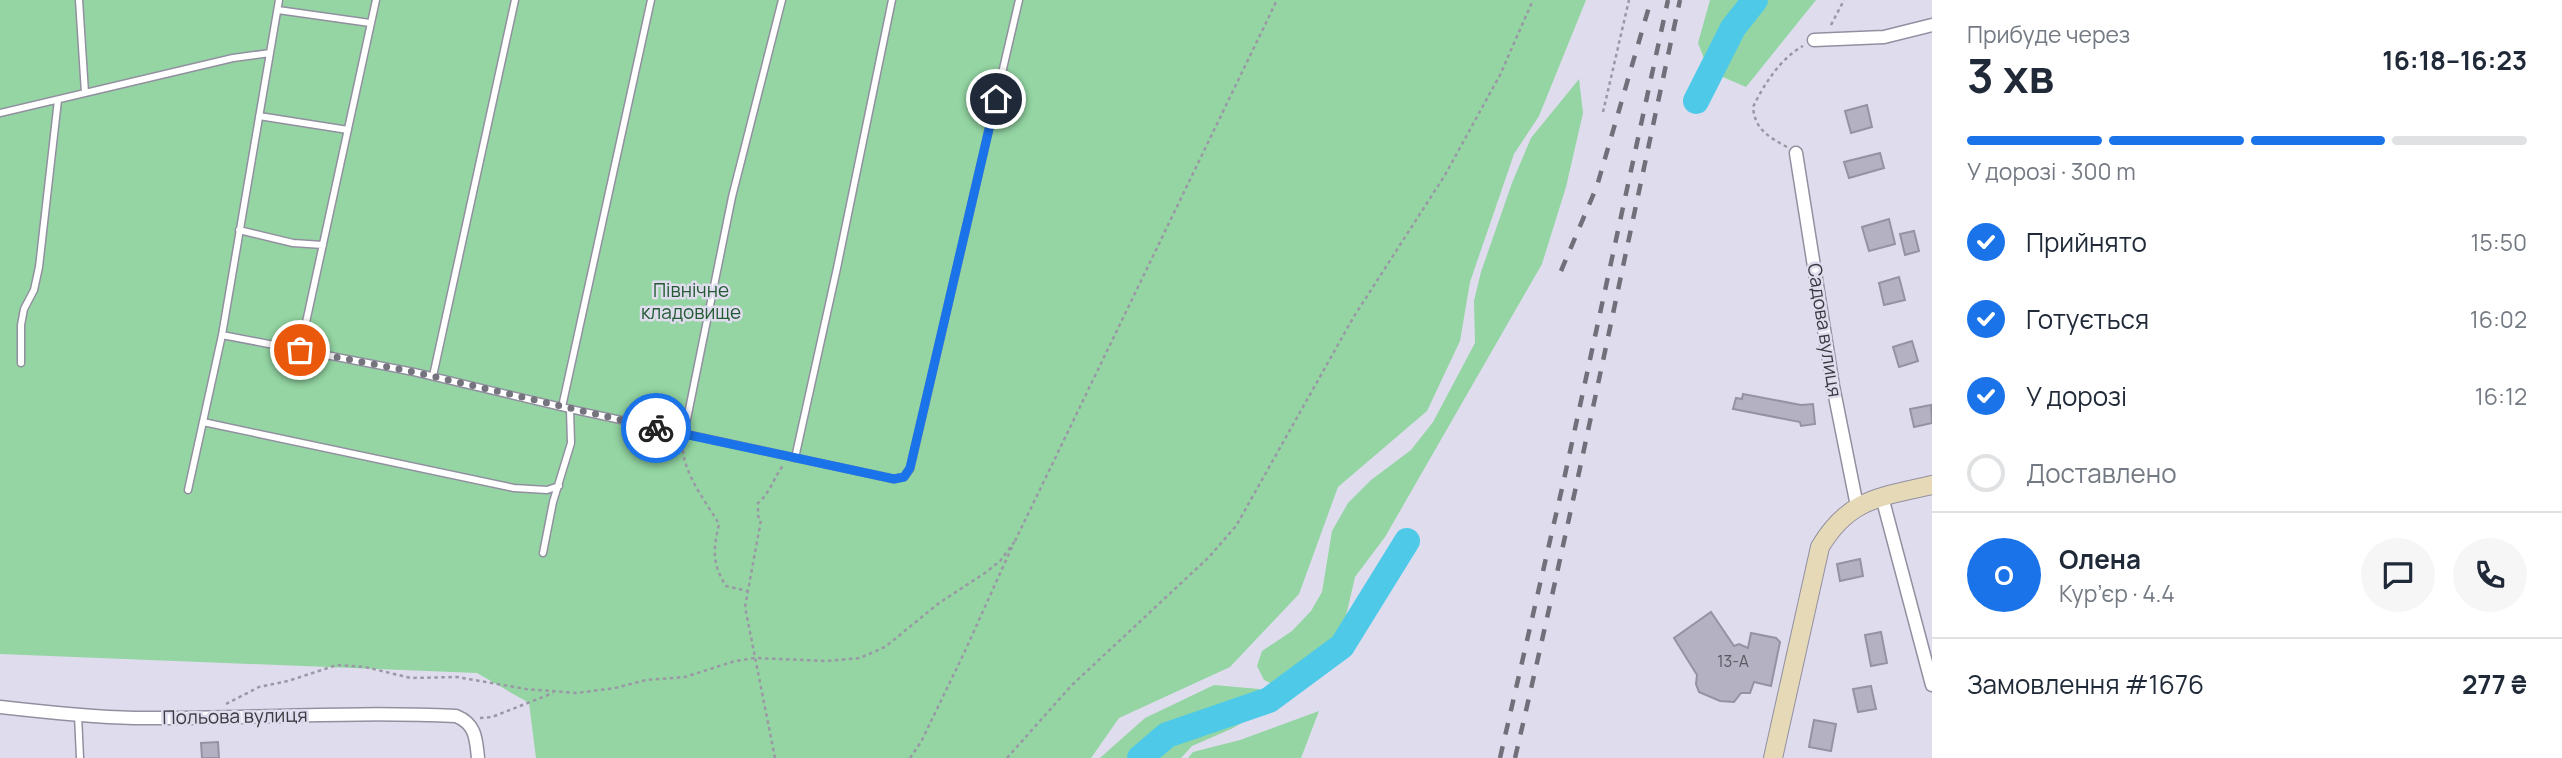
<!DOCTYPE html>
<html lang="uk">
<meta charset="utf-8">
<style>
:root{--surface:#fff;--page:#f6f6f7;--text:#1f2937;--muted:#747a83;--line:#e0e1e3;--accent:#1a73e8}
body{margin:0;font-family:Manrope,sans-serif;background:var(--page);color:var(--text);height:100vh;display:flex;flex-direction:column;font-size:26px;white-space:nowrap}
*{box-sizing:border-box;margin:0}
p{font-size:23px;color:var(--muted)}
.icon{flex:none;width:38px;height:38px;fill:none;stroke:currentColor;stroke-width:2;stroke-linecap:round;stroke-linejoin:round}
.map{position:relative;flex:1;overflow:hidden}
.side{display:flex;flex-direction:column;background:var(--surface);width:630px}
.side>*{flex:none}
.pin{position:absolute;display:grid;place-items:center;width:60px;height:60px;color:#fff;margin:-30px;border:4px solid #fff;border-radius:50%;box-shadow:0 2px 7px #0007}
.courier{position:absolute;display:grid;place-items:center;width:70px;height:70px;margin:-35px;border:5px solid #1a73e8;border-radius:50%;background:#fff;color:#222;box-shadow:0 2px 9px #0007}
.overview em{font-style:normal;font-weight:700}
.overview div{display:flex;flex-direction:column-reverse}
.overview{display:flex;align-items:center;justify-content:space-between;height:119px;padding:0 35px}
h1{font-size:46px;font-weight:700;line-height:52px}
.bar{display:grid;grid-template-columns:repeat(4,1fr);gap:10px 7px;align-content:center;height:84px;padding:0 35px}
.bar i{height:9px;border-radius:5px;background:var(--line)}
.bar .current{background:var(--accent)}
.bar p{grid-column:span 4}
.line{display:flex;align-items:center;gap:18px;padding:0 35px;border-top:2px solid var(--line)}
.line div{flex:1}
.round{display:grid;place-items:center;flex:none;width:74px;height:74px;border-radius:37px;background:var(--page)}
ol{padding:0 35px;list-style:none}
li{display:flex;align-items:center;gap:21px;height:77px}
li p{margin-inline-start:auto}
li .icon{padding:7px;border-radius:50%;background:var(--accent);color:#fff;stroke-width:4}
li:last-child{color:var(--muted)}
li i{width:38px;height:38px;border:4px solid var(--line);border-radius:50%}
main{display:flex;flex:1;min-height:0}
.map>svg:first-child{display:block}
.green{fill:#94d5a3}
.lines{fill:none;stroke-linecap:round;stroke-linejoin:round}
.river{stroke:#4ecae8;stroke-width:26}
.building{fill:#b4b2c2;stroke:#9592a3;stroke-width:2}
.lane-casing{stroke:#9290a0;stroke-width:9}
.street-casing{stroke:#9290a0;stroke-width:15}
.secondary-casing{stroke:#9290a0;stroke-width:20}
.path{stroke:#9b98a6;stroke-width:2.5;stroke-dasharray:3.5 3.5;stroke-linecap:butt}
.lane{stroke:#fff;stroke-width:6}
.street{stroke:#fff;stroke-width:12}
.secondary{stroke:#e6d9b8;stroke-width:18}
.rail{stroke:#716f7a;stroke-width:4.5;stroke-dasharray:12 12;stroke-linecap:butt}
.done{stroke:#74737e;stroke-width:7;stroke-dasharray:0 12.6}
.route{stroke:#1a73e8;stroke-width:9}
.labels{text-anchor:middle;stroke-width:5;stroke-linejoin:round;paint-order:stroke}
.number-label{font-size:16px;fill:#595861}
.park-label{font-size:19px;fill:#235a33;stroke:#dfdcee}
.street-label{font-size:19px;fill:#3b3a41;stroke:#dfdcee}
</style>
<main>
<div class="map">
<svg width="1932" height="758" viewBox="0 0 1932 758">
<rect width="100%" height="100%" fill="#dfdcee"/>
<path class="green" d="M0 0H1586L1539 116 1514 154 1470 282 1460 341 1427 411 1338 487 1299 594 1230 667 1119 718 1091 758H536L529 703 477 673 0 654Z
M1710 0H1816L1746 87 1709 71 1698 43Z
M1579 79 1583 113 1566 187 1542 264 1385 537 1355 577 1343 629 1293 678 1279 687 1264 680 1257 666 1262 651 1292 631 1311 611 1322 592 1332 531 1348 503 1371 480 1411 450 1433 422 1475 343 1474 301 1481 272 1512 183 1531 138Z
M1214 685 1259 689 1267 709 1231 729 1192 746 1181 758H1100L1145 718Z
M1319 711 1301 758H1188L1193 752 1240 740Z"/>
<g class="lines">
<path class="river" d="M1696 101 1733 28 1755 0
M1140 758 1167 735 1269 700 1342 646 1407 541"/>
</g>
<path class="building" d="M1867 105 1872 127 1851 133 1845 111Z
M1880 153 1884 168 1849 178 1844 162Z
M1889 219 1895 244 1869 251 1862 227Z
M1914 231 1919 251 1905 255 1900 234Z
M1899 277 1905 300 1884 305 1879 283Z
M1912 341 1918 361 1899 367 1893 347Z
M1743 394 1801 405 1813 404 1815 424 1801 426 1800 422 1733 409 1736 398 1742 399Z
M1931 405 1932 423 1914 427 1910 409Z
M1860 559 1863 576 1840 581 1837 564Z
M1711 612 1734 646 1739 644 1748 648 1751 633 1776 638 1780 642 1771 686 1754 682 1750 693H1741L1734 702 1720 701 1699 692 1696 684 1697 675 1674 638Z
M1881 632 1887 663 1871 666 1865 635Z
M1871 686 1876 709 1858 712 1853 689Z
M1814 720 1836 724 1831 751 1809 747Z
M218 742 219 758H202L201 743Z"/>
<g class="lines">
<defs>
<path id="lane" d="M79 0 85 93
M278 10 370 23
M0 113 233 58 270 53
M259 116 348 130
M239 230 293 243 323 245
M222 335 414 372 570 409 894 479 904 477 910 469 1019 0
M300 350 376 0
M21 363V325L24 309 34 290 39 267 58 100
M433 376 515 0
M562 407 651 0
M203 422 514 488 547 490 559 486
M684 434 732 197 782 0
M795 458 837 268 892 0
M188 490 222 335 279 0
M543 553 553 502 571 443 570 409
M78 715 80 758"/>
<path id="street" d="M1814 40 1884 37 1932 25
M1796 153 1833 386 1857 506
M1882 497 1932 685
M0 707C44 712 89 717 134 718 241 719 348 711 456 716 476 724 476 739 478 758"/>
<path id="secondary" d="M1773 758 1820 547C1849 498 1881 497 1932 485"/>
</defs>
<use href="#lane" class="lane-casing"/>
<use href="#street" class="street-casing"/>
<use href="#secondary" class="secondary-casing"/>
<path class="path" d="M1831 25 1844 0
M1603 112 1629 0
M1787 147C1769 137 1755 130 1753 107 1764 84 1781 58 1803 46
M683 443C681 471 705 500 719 524 713 550 712 564 726 586L747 591
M1015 541 1277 0
M226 704 259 687 288 681 337 665 365 667 411 678 457 677 526 689 577 693 615 688 646 680 685 677 735 661 755 658 827 661 860 658 885 647 939 603 985 573 1000 561 1015 541
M480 718 492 717 553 693
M775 758 745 607 761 520 758 516V503C770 493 774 477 784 464
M910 758 921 742 965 651 1012 547
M1007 758 1071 686 1209 557 1236 526 1353 318 1445 175 1500 75 1533 0"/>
<use href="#lane" class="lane"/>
<use href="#street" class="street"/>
<use href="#secondary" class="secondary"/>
<path class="rail" d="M1561 271 1597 186 1651 0
M1500 758 1563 484 1668 0
M1515 758C1574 506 1625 253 1680 0"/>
</g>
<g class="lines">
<path class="done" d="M300 350 414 372 656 428"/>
<path class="route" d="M656 428 894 479 904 477 910 468 996 99"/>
</g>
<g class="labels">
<g class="number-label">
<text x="1733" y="667">13-А</text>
</g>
<g class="park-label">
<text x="691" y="297">Північне<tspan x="691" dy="22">кладовище</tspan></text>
</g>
<g class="street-label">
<text transform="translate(1825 330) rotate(81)" y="7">Садова вулиця</text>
<text transform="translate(235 716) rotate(-1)" y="7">Польова вулиця</text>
</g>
</g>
</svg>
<div class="pin" style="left:300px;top:350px;background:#ea580c"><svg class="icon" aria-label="bag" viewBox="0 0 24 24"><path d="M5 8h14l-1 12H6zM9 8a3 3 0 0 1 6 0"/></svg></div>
<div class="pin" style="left:996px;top:99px;background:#1f2937"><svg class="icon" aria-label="home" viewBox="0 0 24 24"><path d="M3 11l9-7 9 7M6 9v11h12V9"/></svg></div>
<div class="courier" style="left:656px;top:428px"><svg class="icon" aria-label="bike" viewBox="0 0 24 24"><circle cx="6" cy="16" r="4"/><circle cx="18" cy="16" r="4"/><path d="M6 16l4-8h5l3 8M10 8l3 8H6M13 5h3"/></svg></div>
</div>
<section class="side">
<div class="overview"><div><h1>3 хв</h1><p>Прибуде через</p></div><em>16:18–16:23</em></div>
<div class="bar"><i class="current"></i><i class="current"></i><i class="current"></i><i></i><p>У дорозі · 300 m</p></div>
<ol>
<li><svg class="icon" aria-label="check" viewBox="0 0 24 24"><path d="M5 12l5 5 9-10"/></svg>Прийнято<p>15:50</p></li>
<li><svg class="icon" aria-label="check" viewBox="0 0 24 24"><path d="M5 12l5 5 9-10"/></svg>Готується<p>16:02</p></li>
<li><svg class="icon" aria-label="check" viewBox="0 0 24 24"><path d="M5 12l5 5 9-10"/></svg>У дорозі<p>16:12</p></li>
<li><i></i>Доставлено</li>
</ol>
<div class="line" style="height:126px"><b class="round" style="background:var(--accent);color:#fff">О</b><div><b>Олена</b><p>Кур’єр · 4.4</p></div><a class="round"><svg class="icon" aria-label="chat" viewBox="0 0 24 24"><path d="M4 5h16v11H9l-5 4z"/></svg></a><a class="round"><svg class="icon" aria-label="phone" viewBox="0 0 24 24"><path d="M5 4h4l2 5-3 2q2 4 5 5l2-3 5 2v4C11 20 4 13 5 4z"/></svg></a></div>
<div class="line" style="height:91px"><div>Замовлення #1676</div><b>277 ₴</b></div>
</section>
</main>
